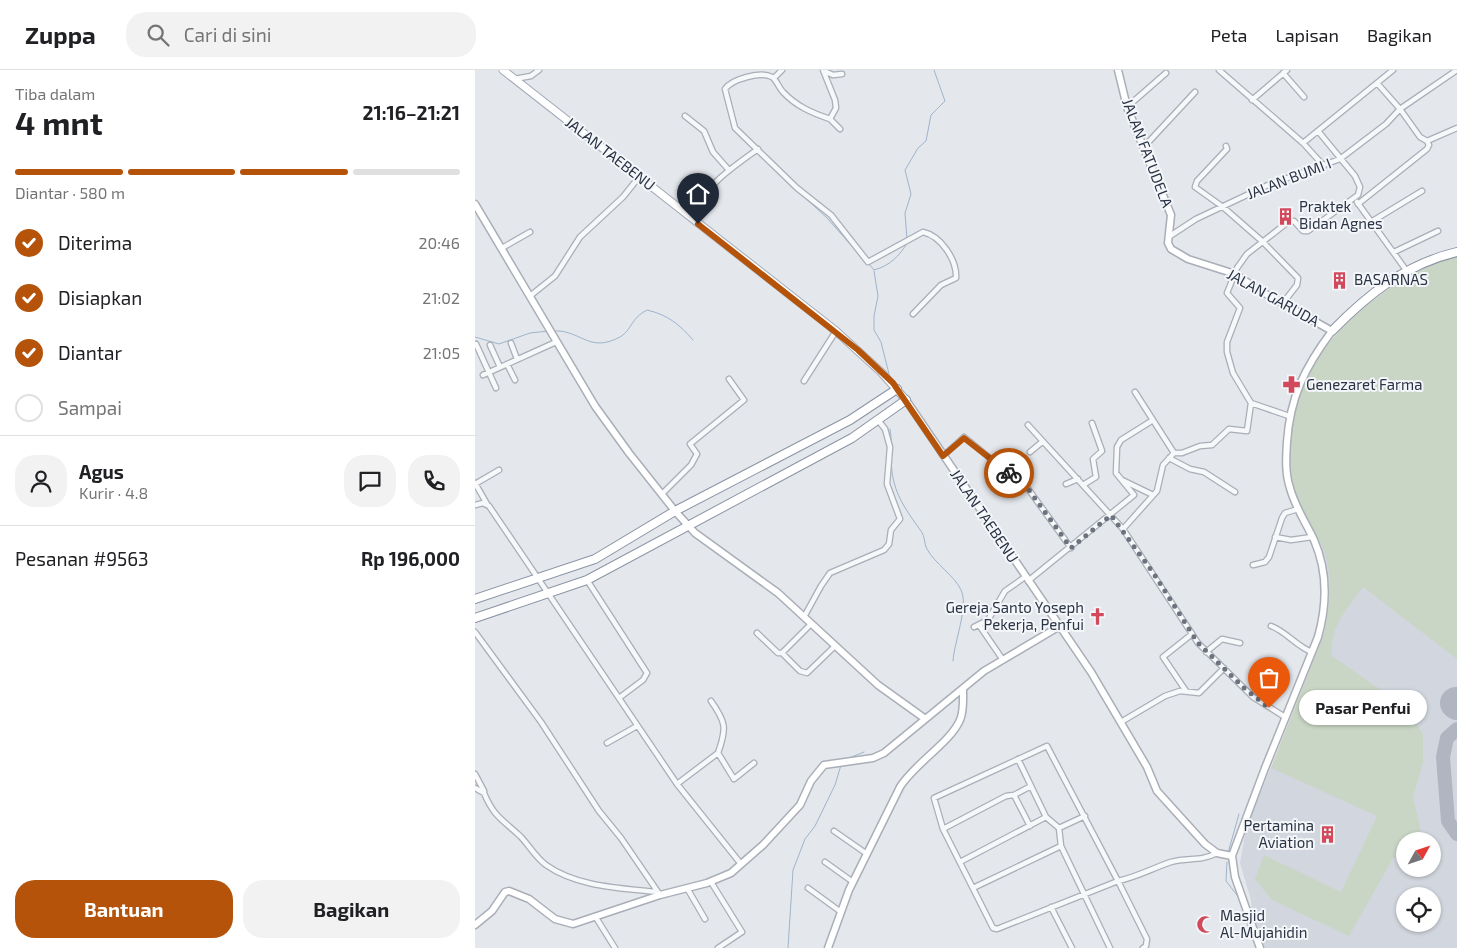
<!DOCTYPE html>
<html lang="id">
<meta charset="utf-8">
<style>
:root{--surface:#fff;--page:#f2f2f2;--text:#202124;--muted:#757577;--line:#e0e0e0;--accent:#b45309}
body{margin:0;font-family:"Exo 2",sans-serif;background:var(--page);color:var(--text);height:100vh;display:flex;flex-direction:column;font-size:19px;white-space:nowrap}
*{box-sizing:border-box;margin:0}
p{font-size:16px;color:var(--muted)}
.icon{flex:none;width:28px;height:28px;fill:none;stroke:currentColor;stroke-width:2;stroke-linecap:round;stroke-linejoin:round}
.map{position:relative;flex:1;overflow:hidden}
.panel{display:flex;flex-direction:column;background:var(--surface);width:475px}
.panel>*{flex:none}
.needle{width:32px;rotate:50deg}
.buttons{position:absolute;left:921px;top:762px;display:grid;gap:10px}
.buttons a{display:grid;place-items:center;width:45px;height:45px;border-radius:50%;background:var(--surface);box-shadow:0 1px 4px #0004;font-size:25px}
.pin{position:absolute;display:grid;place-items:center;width:42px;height:42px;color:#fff;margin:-51px -21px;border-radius:50% 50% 50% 0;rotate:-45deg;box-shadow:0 0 5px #0007}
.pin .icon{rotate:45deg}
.courier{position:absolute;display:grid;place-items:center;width:50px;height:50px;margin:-25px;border:4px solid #b45309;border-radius:50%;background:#fff;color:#222;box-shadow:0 1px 6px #0007}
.bubble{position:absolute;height:35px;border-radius:18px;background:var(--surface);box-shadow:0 1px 4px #0004;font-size:16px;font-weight:700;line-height:35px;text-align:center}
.head em{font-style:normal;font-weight:700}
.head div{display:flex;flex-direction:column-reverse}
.head{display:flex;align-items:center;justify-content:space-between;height:85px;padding:0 15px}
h1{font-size:32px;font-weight:700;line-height:38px}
.bar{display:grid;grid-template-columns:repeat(4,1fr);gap:8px 5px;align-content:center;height:60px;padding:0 15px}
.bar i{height:6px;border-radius:4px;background:var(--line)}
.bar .current{background:var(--accent)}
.bar p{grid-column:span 4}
.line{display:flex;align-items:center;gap:12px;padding:0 15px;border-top:1px solid var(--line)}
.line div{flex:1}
.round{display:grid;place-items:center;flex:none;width:52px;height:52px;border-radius:20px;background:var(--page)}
ol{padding:0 15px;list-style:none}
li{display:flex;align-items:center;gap:15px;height:55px}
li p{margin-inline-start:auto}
li .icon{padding:5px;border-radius:50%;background:var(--accent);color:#fff;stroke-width:4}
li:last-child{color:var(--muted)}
li i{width:28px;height:28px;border:2px solid var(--line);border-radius:50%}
.primary-button{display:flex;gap:10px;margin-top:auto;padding:10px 15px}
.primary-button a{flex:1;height:58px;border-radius:20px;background:var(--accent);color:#fff;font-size:20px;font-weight:700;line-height:58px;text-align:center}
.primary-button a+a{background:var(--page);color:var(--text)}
header{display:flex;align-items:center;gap:30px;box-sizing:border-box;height:70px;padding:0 25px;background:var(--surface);border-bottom:1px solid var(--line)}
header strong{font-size:24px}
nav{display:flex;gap:28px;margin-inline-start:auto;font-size:18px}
.search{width:350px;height:45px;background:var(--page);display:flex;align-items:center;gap:12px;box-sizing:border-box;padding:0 18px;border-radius:20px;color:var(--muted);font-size:19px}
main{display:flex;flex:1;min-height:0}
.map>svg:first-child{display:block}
.built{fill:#d2d6de;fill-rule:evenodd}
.green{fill:#c9d6c5}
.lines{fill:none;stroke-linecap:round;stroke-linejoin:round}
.stream{stroke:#9fb4cc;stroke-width:1}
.taxiway{stroke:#b0b6c1;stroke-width:14}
.runway{stroke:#b0b6c1;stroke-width:32}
.street-casing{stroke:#a9aeb7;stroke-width:7}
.secondary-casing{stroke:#a9aeb7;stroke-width:9}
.primary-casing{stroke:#a3abb8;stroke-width:9}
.highway-casing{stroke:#8b94a3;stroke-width:10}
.street{stroke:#f7f8fa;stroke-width:4.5}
.secondary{stroke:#fff;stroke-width:6}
.primary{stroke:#fff;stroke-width:7}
.highway{stroke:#fff;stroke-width:8}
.done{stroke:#6c737f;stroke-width:5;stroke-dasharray:0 9}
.route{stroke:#b45309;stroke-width:6}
.labels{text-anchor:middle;stroke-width:4;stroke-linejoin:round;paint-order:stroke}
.street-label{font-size:15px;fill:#2b3445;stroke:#f4f6f9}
.poi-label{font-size:15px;fill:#2b3445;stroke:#f4f6f9;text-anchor:start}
</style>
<header>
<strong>Zuppa</strong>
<div class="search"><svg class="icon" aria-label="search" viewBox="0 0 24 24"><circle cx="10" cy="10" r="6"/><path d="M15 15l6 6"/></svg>Cari di sini</div>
<nav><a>Peta</a><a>Lapisan</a><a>Bagikan</a></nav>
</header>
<main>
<section class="panel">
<div class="head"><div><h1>4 mnt</h1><p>Tiba dalam</p></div><em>21:16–21:21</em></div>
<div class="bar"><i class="current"></i><i class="current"></i><i class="current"></i><i></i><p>Diantar · 580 m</p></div>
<ol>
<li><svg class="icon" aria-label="check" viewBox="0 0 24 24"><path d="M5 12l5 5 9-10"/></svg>Diterima<p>20:46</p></li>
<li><svg class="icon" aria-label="check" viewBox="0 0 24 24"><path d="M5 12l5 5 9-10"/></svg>Disiapkan<p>21:02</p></li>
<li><svg class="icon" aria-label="check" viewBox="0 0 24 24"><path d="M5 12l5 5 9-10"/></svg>Diantar<p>21:05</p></li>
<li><i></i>Sampai</li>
</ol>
<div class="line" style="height:90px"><a class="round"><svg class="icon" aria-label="person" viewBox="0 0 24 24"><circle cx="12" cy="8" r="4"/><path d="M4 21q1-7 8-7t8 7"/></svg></a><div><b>Agus</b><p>Kurir · 4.8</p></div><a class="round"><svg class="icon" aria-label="chat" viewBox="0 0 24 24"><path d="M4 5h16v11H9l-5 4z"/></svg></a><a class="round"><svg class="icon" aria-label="phone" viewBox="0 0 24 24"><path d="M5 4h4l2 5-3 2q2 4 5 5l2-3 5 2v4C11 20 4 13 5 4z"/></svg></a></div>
<div class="line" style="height:65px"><div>Pesanan #9563</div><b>Rp 196,000</b></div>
<div class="primary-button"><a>Bantuan</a><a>Bagikan</a></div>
</section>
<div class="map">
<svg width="982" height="878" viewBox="0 0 982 878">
<rect width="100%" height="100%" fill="#e4e7ec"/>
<path class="built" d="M982 188V878H788L777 847 776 830 765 793 771 759 850 564 854 539V513L845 478 826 440 820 420 850 282 870 255 926 209 962 192ZM930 771H958V799H930ZM930 826H958V854H930Z"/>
<path class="green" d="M982 184V589L888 517C871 541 855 555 857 586L912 624 939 650 948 664V693L938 727 947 767 943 771H930V787L918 788 874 866 797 830 780 809 789 785 866 822 902 746 796 698 849 563C855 535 859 500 846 474 836 454 823 437 818 416 791 307 890 217 982 184Z"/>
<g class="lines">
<path class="stream" d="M312 111 352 148 383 183
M432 169 430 143 436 124 430 100 443 78 451 71 456 45 470 31 459 0
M393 193 399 200C414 196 425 186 432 173
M399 201 403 226 399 246V260L406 272 415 308
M78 261C106 259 113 284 145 267 157 260 155 249 172 240 193 245 204 254 218 270
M0 267 24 274 55 263 74 261
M415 359C418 376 414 395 419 412 423 430 436 447 446 461 450 466 449 474 452 479 460 494 480 506 486 520 494 536 479 572 478 591
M374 688 389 682
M753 783 764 744
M752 792 751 811 765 829
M313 878 318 800 330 769 340 756 360 715 366 695"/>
<path class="taxiway" d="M982 659 972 668 968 687 973 751 982 764"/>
<path class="runway" d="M981 633 982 634"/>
<defs>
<path id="street" d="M348 0 360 30 361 38 355 49 365 59
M744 0 828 73 849 96
M982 0 925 39 945 67 952 71 982 58
M349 1 358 5 367 4
M808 3 829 27
M299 8 307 0
M39 9 56 6 64 0
M902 13 918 0
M777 30 812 0
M652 37 691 3
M210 46 229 61 238 82 253 99
M355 49C337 43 321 36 308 22 304 18 301 9 297 7 286 1 257 9 250 19L260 58 322 118 356 145 393 192 448 162C466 166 482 190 481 208L466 215 438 244
M751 76 752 79 722 111 720 117 748 137 788 172 823 208 822 215 808 233
M668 78 720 22
M882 132 931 200
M883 134 952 79 954 75 952 71
M215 147C229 117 256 98 283 79
M896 152 947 121
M695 166 721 149 793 115 865 89 911 54 925 39 902 13 828 73
M27 178 55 162
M919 182 963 161
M55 226 80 206 105 167 148 127 164 107
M36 273 42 289
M1 274 21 318
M15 275 25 297
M32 294 40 310
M8 305 81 272
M329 311 361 261
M660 322 699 383H707L725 376 737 375 754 359 772 361 776 333
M814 346 776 333 758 303 752 282V272L765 238 752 223 762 198 772 184 813 152 819 151 828 161H833L883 125 885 117 880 106 843 61
M553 355 648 459 723 573 778 627 810 647
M555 382 567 372
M468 386 489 367 554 420 596 478
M694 388 715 399 729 402 760 422
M647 410 678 425
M0 413 12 434
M0 414 24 400
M591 414 603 409
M608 415 621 407 618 389 627 381 617 353
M187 424 216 395 222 384 215 374 269 330 254 309
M0 435 8 433 14 436 202 714 266 794
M648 459 682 421 688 395 699 383
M800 467 816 470 837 467
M778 495 790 492 794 487 807 448 810 443 823 439
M112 510 172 603 168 610 144 628
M553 511 659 425 641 403 642 377 646 370 678 350
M329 547 346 516 355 503 409 480 414 474 416 460 425 449 412 414 415 377 410 359 403 350
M336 554 307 583 325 601 332 603 360 576
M504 555 528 590
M796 556C812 562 822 577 837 582
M499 557 513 550 530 521 550 507
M0 562 66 652 124 741 146 768 185 825
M282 563 303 583H307
M731 582 747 569 765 573
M711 621 688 587 717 564
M236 631C251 652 252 658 243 683
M646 652 690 626 705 621 724 623 749 598
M132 673 162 656
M572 676 643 811 522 859 518 858 468 759 459 728Z
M543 689 571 747 584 758 610 746
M0 704 9 721
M202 714 243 683 259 709 279 693
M0 718 9 723C19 747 27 749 45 766 54 775 60 787 71 795 102 817 146 818 182 822
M539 725 555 756
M468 759 531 726 539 725 556 716
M359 761 392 784
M586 776 635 878
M350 792 378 812
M485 792 571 747
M236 812 267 862 243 878
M212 818 230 849
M333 818 366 842
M498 818 586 776 584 758
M576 837 597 878
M120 846 140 878
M668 878 671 876 672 869 643 811C662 807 678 798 696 792 713 787 725 792 742 783"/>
<path id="secondary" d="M643 0 652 37 696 145 693 173 696 179 713 189 760 204 782 219 857 261C830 297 815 327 812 372 811 388 810 403 815 418 820 437 831 453 839 470 853 502 852 535 843 567L790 698 757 786 760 807 785 878
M0 134 120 336 154 383 200 441 220 463 303 523 403 615 449 648
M431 330 616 602 672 697 682 721 730 774 742 783 757 786
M0 855 17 841 30 822 34 821 54 829 80 849 98 854 185 825 232 813 256 803 288 775 325 735 336 711 349 695 398 688 409 683 509 601 585 556
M353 878 374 820 425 717C440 693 475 673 485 650 489 641 488 629 488 619"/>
<path id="primary" d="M28 0 361 261 406 302 431 330"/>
<path id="highway" d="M857 261C893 224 931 194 982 182
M0 529 120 489 200 441 375 350 422 319
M0 548 112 510 377 368 431 330"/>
</defs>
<use href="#street" class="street-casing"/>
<use href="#secondary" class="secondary-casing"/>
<use href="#primary" class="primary-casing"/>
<use href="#highway" class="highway-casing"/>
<use href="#street" class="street"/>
<use href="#secondary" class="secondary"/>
<use href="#primary" class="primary"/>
<use href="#highway" class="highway"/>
</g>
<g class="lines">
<path class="done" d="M534 403 554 420 596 478 636 445 679 504 723 573 769 618 794 638"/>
<path class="route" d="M223 154 383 280 418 313 468 386 489 368 534 403"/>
</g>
<defs>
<symbol id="building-bare" viewBox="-9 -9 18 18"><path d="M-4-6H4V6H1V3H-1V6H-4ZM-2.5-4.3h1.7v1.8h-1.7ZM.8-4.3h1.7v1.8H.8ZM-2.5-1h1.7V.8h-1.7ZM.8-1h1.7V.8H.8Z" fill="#d1495b" stroke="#f4f6f9" stroke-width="2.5" paint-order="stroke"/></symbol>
<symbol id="pharmacy-bare" viewBox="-9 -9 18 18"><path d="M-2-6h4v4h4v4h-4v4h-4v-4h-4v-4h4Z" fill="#d1495b" stroke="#f4f6f9" stroke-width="2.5" paint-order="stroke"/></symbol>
<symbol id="church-bare" viewBox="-9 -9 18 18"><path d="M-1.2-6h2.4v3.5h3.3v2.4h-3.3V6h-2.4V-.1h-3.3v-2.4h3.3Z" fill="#d1495b" stroke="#f4f6f9" stroke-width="2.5" paint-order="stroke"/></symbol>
<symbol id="mosque-bare" viewBox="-9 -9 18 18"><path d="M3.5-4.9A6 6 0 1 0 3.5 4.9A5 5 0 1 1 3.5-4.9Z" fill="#d1495b" stroke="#f4f6f9" stroke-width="2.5" paint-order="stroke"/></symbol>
</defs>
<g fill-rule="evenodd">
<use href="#building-bare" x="798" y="134" width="25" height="25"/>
<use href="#building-bare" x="852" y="198" width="25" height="25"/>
<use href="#pharmacy-bare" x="804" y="302" width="25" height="25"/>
<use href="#church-bare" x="610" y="534" width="25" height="25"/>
<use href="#building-bare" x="840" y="752" width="25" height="25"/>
<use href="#mosque-bare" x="718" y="842" width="25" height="25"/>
</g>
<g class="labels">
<g class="street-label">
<text transform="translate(672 83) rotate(69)" y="5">JALAN FATUDELA</text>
<text transform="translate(135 84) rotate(38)" y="5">JALAN TAEBENU</text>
<text transform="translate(814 109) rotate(-21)" y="5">JALAN BUMI I</text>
<text transform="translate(798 228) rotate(29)" y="5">JALAN GARUDA</text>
<text transform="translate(509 446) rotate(56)" y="5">JALAN TAEBENU</text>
</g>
<g class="poi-label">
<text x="824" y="142">Praktek<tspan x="824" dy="17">Bidan Agnes</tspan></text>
<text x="879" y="215">BASARNAS</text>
<text x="831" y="320">Genezaret Farma</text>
<text x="609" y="543" text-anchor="end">Gereja Santo Yoseph<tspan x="609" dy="17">Pekerja, Penfui</tspan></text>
<text x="839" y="761" text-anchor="end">Pertamina<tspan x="839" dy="17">Aviation</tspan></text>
<text x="745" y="851">Masjid<tspan x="745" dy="17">Al-Mujahidin</tspan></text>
</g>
</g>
</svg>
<div class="buttons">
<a><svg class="needle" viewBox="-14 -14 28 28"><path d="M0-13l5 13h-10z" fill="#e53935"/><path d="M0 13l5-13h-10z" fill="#757577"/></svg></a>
<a><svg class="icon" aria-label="locate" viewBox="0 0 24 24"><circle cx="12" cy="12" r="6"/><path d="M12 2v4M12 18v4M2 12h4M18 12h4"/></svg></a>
</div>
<div class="pin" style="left:794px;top:638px;background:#ea580c"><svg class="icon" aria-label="bag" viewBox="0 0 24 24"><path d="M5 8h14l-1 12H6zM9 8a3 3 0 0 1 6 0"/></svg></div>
<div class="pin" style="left:223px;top:154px;background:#1f2937"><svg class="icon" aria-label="home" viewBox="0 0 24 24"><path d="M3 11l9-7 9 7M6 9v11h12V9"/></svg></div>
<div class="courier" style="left:534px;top:403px"><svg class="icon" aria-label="bike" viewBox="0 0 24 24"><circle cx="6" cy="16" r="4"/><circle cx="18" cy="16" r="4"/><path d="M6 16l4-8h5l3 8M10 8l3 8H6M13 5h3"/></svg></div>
<div class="bubble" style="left:824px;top:620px;width:128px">Pasar Penfui</div>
</div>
</main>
